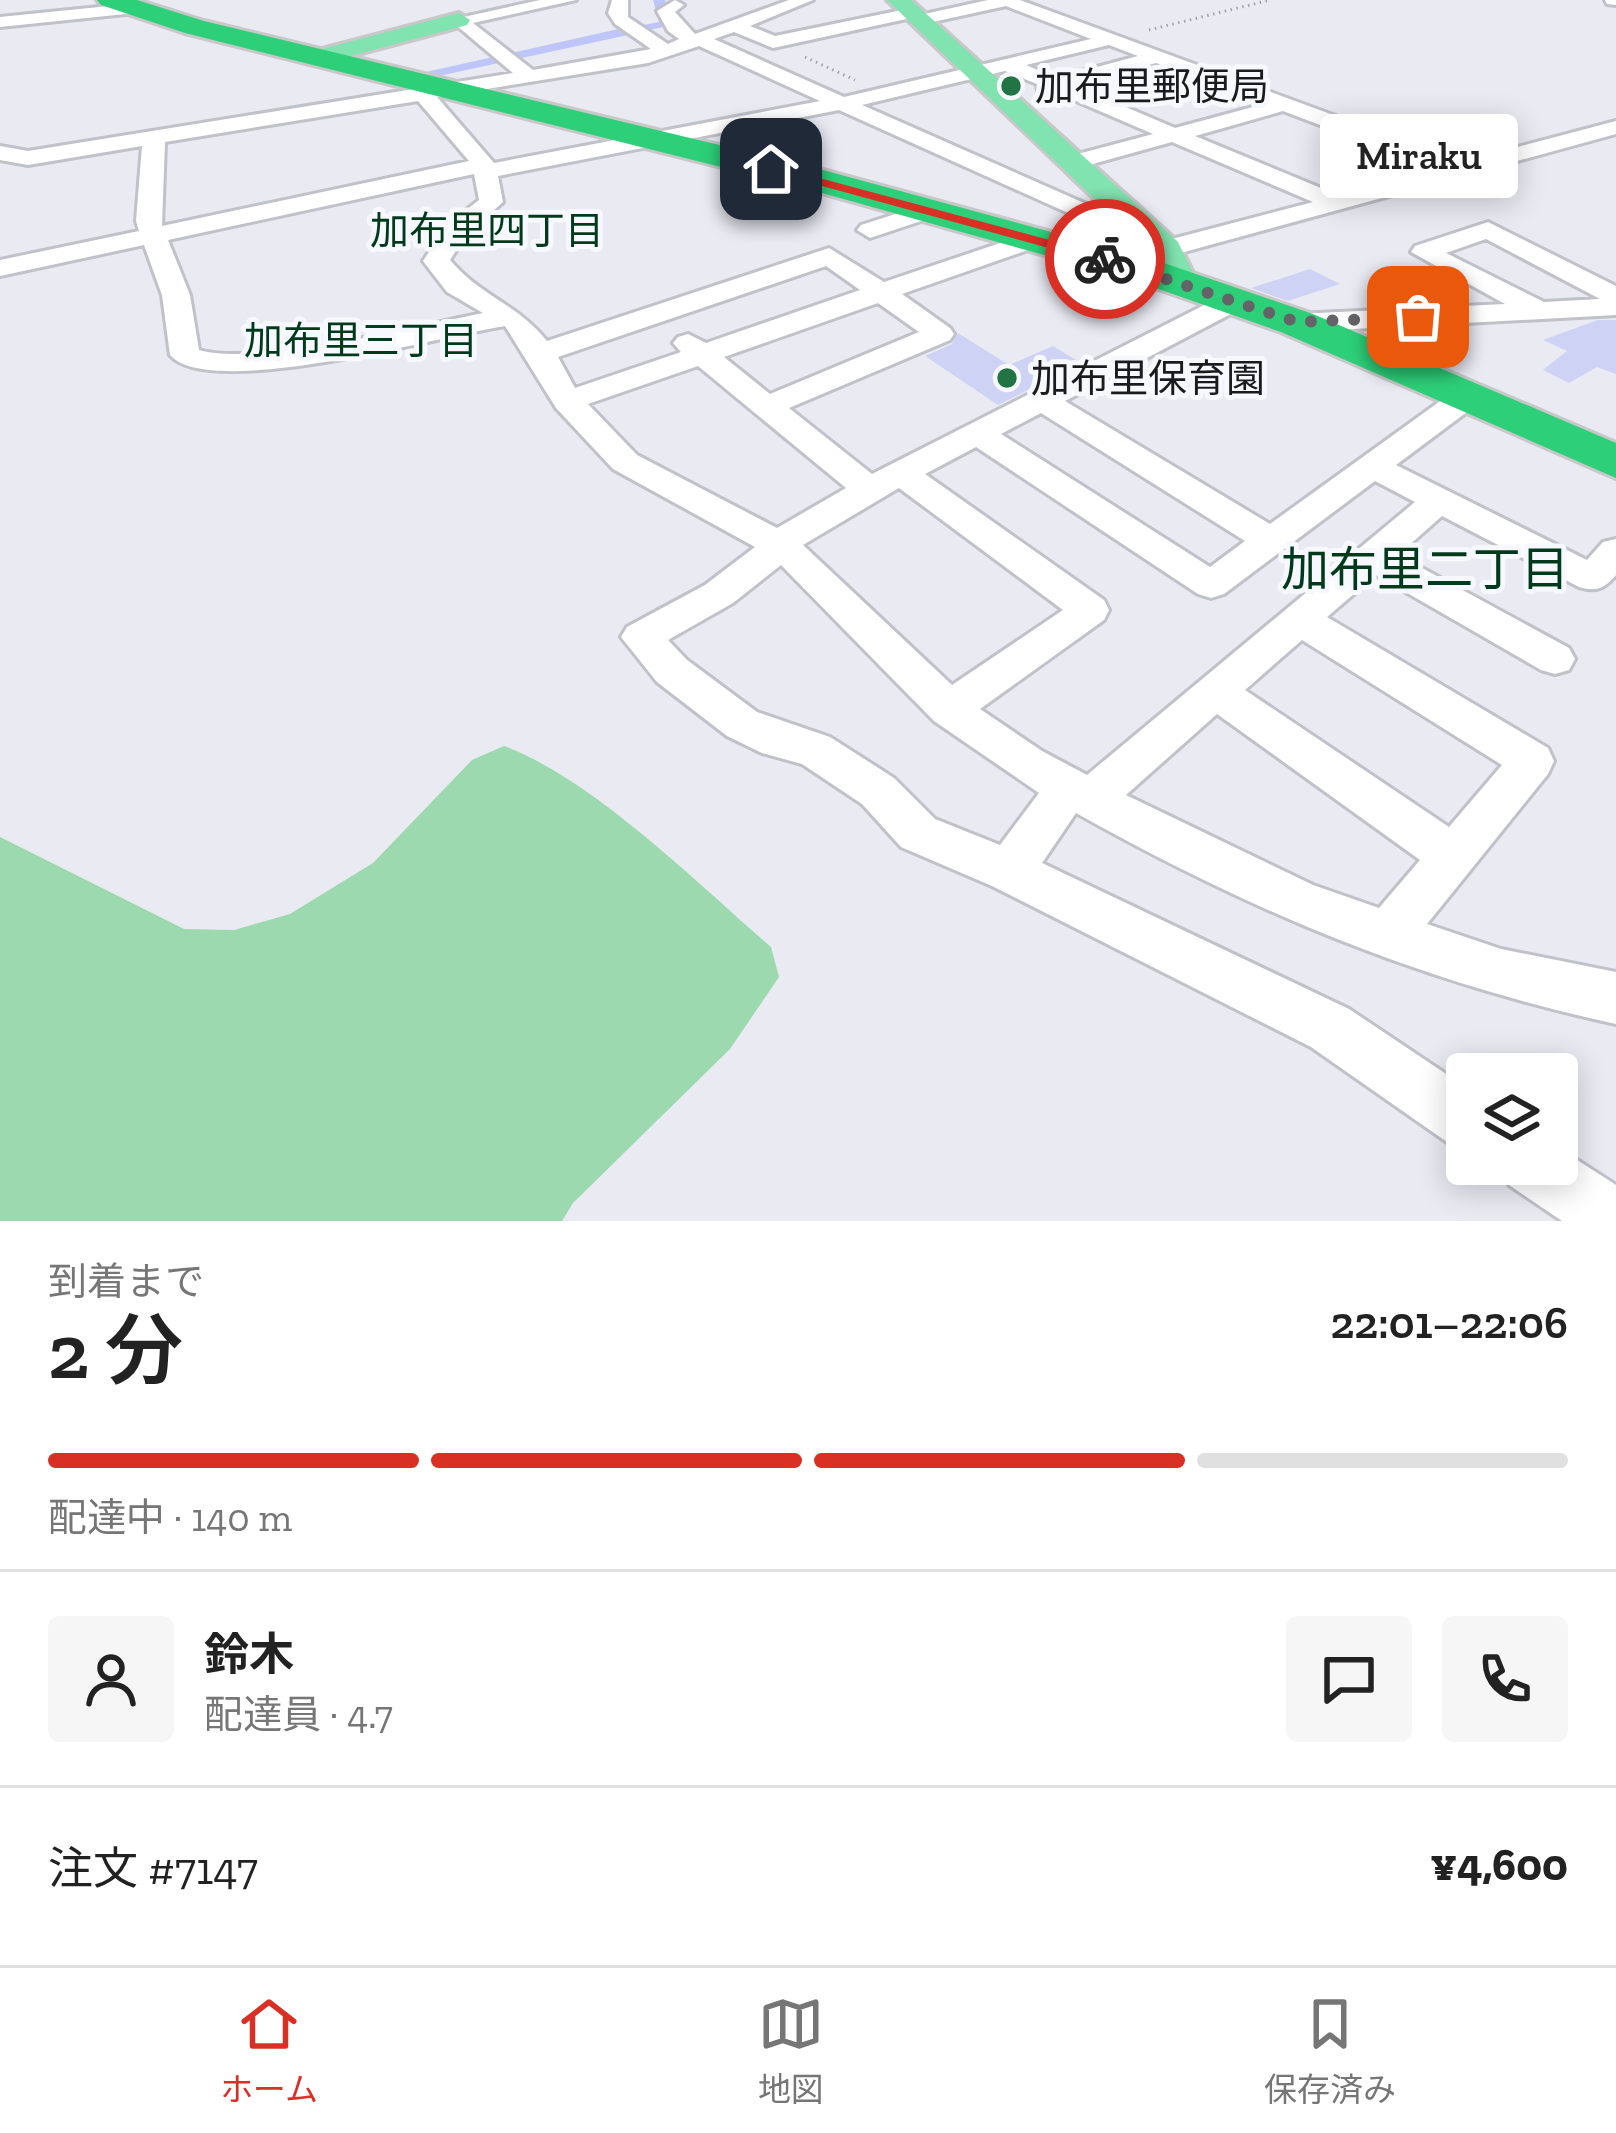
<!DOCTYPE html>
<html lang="ja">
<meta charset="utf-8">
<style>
:root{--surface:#fff;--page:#f6f6f6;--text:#222;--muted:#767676;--line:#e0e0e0;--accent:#d93025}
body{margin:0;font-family:"Zilla Slab","Noto Sans JP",serif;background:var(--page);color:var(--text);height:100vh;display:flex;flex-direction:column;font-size:45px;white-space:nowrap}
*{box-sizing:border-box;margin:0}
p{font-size:39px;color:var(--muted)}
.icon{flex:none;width:66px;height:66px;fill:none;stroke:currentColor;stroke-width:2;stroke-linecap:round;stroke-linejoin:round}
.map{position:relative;height:1221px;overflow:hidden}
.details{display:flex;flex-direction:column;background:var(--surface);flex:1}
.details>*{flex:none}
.controls{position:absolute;left:1446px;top:1053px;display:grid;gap:24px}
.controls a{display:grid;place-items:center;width:132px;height:132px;border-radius:12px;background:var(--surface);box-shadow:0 6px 30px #0003;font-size:60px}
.pin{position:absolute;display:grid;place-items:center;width:102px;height:102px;color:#fff;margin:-51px;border-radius:24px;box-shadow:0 6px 18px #0006}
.courier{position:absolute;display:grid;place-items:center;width:120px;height:120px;margin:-60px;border:9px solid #d93025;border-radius:50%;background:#fff;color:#222;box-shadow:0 3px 15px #0007}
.bubble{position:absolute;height:84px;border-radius:12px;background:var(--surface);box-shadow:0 6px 30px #0003;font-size:39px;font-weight:600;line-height:84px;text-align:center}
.summary em{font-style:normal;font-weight:600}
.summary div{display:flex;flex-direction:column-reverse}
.summary{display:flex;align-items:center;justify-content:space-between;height:204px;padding:0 48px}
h1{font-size:78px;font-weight:600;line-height:90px}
.bar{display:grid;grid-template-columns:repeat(4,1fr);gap:18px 12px;align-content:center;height:144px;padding:0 48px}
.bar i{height:15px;border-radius:9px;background:var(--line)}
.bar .selected{background:var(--accent)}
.bar p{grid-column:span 4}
.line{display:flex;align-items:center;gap:30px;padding:0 48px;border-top:3px solid var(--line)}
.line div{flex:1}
.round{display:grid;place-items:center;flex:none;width:126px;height:126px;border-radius:12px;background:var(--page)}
.dock{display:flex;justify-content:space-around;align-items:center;height:168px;border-top:3px solid var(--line);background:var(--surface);font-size:33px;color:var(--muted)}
.dock a{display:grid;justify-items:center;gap:6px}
.dock .selected{color:var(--accent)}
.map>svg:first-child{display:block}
.green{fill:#9cd9af}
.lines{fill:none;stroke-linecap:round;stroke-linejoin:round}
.canal{fill:#bec5f8;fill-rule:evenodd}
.building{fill:#ced3f5}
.minor-casing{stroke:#c0c1c9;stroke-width:6}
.major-casing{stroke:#c8c8c9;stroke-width:6}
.highway-casing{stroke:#c8c8c9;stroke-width:6}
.path{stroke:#a2a3a9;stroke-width:3;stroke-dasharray:1.5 4.5;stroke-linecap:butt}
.minor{fill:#fff;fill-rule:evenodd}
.major{fill:#81e3af;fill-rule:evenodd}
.highway{fill:#2dd079;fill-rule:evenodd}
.route{fill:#d93025}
.done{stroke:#636368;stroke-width:12;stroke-dasharray:0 21.6}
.poi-dot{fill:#227445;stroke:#f7f8fe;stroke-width:4.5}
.labels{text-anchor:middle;stroke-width:10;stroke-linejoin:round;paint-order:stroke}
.far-poi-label{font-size:39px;fill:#1b1b1e;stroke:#f7f8fe;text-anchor:start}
.far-neighbourhood-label{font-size:39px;fill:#003a1b;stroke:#f7f8fe}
.neighbourhood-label{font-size:48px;fill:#003a1b;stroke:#f7f8fe}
</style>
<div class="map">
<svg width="1616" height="1221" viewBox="0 0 1616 1221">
<rect width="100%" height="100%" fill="#e9eaf2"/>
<path class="green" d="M504 746C593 779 698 884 771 947L779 977 730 1049 573 1203 562 1221H0V837L184 929 234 930 290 914 373 863 472 760Z"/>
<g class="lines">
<path class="canal" d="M653 0H665L674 25 638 32V26L659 22Z
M623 28 628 35 416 81 408 76Z"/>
</g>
<path class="building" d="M1310 269 1340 284 1288 301 1251 288Z
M1598 320H1616V374L1597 367 1569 383 1543 370 1567 351 1543 340Z
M958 333 1009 365 1053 346 1081 363 998 405 925 356 952 344Z"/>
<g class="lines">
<defs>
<path id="minor" d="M540 0H576L473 23 533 70 651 49 615 24 608 13 612 0H628V17L668 44 679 39 668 31 657 11 675 0 684 5 675 12 695 34 789 0H813L750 26 775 36 912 8 920 15 988 0H1020L1461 162 1616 121V134L1166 257 839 110 498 176 503 202 466 235 450 260C480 296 516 303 547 341L829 248 884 282 1027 234H1045L1049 239 1045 244 902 294 950 328 954 334 950 340 789 408 872 474 1224 295H1244L1248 301 1244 307 1065 401 1270 524 1457 389H1479L1484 396 1479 403 1396 465 1587 560 1603 542 1616 539V575C1604 589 1596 592 1579 587L1442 516 1398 555 1569 648 1575 659 1569 670 1555 674 1541 670 1376 575 1327 617 1548 748 1554 761 1548 774 1427 924 1501 949 1616 972V1024C1418 981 1253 912 1076 813L1042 863 1349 1009 1467 1088V1151L1447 1142 1311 1047 992 886 901 847 862 804 802 764 762 753 727 736 657 682 621 637 627 627 705 585 755 547 613 469 556 408 505 326C445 335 210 401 170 355L162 295 144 245 0 276V260L139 231 136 221 142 146 28 165 0 160V146L28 151 513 73 450 20ZM1006 6 1091 39 844 97 714 39 734 32 773 48 911 18 919 25ZM1109 45 1138 56 1056 78 1026 65ZM699 46 820 101 494 163 437 97 648 63ZM1156 63 1264 104 1175 128 1074 85ZM1005 71 1037 84 1038 91H1053L1153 134 1063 158V168L1071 170 1172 142 1313 202 1168 240 862 105ZM418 101 469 161 162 226 165 142ZM1283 111 1436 169 1338 195 1195 136ZM474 174 479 200 447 225 423 261 447 292 483 313C419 326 256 367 199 350L190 295 168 240ZM826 266 860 290 706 343 688 334 678 337 673 343 681 352 575 388 558 357ZM878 303 919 332 770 394 724 357ZM698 366 846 488 777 528 637 455 588 404ZM1041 413 1245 541 1210 567 1001 434ZM976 447 1198 594 1211 598 1224 594 1375 481 1415 502 1087 775 1042 751 980 709 1104 620 1109 610 1104 600 925 474ZM899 488 1063 610 952 685 803 545ZM781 565 934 721 1039 793 1000 845 935 819 894 778 830 737 757 712 687 660 668 640 733 603ZM1302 640 1502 765 1449 827 1245 690ZM1217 714 1420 860 1379 908 1313 885 1126 795Z
M1605 0H1616V5L1607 4Z
M129 4 138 9 135 13 0 27V17Z
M930 203 939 205V215L870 238 857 230 861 225Z
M1488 222 1616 286V315L1297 332 1283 323 1297 314 1505 304 1411 252 1415 246ZM1486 239 1600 299 1544 302 1446 253Z
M1557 1147 1616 1185V1221H1562L1509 1185 1500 1164H1557Z"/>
<path id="major" d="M887 0H911L1178 242 1197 281 1192 289H1166L1151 253Z
M459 13 470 20 467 25 320 64 308 57 311 52Z"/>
<path id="highway" d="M97 0H137L204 21 823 170 1158 261 1313 314 1616 443V478L1281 332 1130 279 797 186 185 33 101 5Z"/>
</defs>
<use href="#minor" class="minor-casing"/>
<use href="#major" class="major-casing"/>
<use href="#highway" class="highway-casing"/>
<path class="path" d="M1149 30 1270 0
M805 57 855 80"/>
<use href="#minor" class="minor"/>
<use href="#major" class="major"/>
<use href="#highway" class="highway"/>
</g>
<path class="route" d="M771 165 1109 256 1111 259 1100 262 767 171Z"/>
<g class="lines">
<path class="done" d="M1105 259 1297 322 1418 317"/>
</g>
<g class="poi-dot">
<circle cx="1011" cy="86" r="12"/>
<circle cx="1007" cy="378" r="12"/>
</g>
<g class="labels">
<g class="far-poi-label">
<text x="1035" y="100">加布里郵便局</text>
<text x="1031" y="392">加布里保育園</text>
</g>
<g class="far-neighbourhood-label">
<text x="487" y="244">加布里四丁目</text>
<text x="361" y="354">加布里三丁目</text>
</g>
<g class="neighbourhood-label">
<text x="1425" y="586">加布里二丁目</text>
</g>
</g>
</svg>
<div class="controls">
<a><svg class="icon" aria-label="layers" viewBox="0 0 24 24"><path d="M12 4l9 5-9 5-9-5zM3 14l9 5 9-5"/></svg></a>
</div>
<div class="pin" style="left:1418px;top:317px;background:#ea580c"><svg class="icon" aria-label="bag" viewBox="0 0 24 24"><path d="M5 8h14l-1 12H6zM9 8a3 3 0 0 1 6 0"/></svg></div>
<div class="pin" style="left:771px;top:169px;background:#1f2937"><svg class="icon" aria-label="home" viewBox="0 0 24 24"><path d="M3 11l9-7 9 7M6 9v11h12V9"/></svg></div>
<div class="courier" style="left:1105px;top:259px"><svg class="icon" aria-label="bike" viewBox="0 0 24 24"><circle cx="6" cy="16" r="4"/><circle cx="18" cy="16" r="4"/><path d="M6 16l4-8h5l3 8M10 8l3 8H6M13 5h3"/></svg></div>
<div class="bubble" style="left:1320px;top:114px;width:198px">Miraku</div>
</div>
<section class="details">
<div class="summary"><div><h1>2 分</h1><p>到着まで</p></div><em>22:01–22:06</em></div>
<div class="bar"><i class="selected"></i><i class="selected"></i><i class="selected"></i><i></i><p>配達中 · 140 m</p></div>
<div class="line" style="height:216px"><a class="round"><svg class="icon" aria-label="person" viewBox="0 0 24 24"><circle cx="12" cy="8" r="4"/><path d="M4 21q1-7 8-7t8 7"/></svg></a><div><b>鈴木</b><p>配達員 · 4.7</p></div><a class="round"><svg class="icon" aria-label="chat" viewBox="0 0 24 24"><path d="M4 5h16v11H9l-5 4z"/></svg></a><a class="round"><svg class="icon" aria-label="phone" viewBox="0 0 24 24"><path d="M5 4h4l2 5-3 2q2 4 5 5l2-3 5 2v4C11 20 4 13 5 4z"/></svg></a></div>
<div class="line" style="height:156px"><div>注文 #7147</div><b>¥4,600</b></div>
</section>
<nav class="dock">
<a class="selected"><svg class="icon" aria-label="home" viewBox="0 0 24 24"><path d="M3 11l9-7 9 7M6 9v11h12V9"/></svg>ホーム</a>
<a><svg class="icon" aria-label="map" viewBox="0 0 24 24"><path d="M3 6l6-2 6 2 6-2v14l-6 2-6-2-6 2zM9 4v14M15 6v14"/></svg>地図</a>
<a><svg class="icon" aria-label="saved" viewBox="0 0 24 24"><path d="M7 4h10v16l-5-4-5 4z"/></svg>保存済み</a>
</nav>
